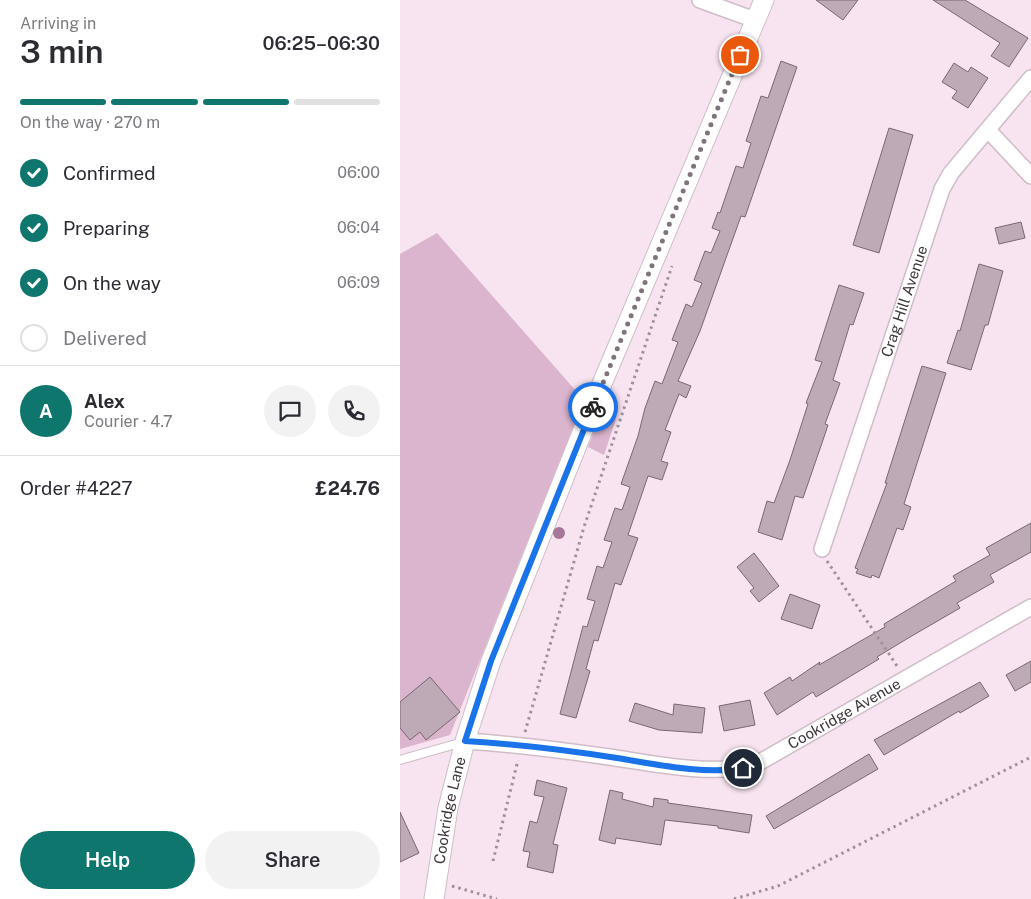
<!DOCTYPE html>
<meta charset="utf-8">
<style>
:root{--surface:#fff;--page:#f2f2f3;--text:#2b2b33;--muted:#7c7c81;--line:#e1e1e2;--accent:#0f766e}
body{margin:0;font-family:"Public Sans",sans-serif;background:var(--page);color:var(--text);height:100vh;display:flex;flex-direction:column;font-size:19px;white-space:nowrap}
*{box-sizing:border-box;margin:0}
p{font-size:16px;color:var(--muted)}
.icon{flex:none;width:28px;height:28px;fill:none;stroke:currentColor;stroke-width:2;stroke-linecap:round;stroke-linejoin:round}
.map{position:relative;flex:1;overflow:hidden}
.side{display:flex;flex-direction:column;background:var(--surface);width:400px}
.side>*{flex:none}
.pin{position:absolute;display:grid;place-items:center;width:42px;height:42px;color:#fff;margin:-21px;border:2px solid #fff;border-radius:50%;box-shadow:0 1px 5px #0007}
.courier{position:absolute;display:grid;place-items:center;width:50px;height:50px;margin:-25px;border:4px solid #1a73e8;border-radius:50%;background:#fff;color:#222;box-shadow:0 1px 6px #0007}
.summary em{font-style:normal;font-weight:600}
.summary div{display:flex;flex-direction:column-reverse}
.summary{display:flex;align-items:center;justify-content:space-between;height:85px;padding:0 20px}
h1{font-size:32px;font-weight:600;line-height:38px}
.bar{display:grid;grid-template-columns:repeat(4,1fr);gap:8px 5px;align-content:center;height:60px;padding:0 20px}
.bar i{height:6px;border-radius:4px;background:var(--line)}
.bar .active{background:var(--accent)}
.bar p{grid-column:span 4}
.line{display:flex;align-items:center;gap:12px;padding:0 20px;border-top:1px solid var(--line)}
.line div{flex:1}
.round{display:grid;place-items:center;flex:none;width:52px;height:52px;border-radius:26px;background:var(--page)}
ol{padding:0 20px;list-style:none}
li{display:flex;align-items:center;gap:15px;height:55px}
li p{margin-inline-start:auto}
li .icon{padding:5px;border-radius:50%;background:var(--accent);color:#fff;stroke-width:4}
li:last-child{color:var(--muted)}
li i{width:28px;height:28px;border:2px solid var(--line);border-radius:50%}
.cta{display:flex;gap:10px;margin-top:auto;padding:10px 20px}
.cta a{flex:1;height:58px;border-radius:30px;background:var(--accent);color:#fff;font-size:20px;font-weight:600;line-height:58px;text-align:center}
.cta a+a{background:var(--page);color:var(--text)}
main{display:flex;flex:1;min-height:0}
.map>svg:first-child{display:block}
.green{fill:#dbb4cd}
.building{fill:#bdaab6;stroke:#786872}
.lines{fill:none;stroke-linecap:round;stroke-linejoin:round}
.service-casing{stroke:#cfbdc8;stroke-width:10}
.minor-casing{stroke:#cfbdc8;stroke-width:18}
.tertiary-casing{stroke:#cfbdc8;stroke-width:21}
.path{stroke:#9f919a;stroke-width:3;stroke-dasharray:2.5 4;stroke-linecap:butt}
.service{stroke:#fff;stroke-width:8}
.minor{stroke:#fff;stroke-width:15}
.tertiary{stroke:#fff;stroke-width:19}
.tree{fill:#a67699}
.done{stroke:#7f747b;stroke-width:5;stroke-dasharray:0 9}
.route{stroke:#1a73e8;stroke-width:6}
.labels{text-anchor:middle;stroke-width:5;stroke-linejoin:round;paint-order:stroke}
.street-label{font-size:15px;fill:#3e373c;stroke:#f7e4f0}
</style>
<main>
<section class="side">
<div class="summary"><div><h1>3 min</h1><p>Arriving in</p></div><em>06:25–06:30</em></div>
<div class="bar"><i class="active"></i><i class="active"></i><i class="active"></i><i></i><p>On the way · 270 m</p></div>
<ol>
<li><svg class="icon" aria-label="check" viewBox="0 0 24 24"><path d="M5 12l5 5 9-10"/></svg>Confirmed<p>06:00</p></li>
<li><svg class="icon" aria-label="check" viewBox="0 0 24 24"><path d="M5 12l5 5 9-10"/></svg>Preparing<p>06:04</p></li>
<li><svg class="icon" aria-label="check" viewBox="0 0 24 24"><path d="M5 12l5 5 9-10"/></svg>On the way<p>06:09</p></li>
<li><i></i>Delivered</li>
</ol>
<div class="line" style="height:90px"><b class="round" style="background:var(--accent);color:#fff">A</b><div><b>Alex</b><p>Courier · 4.7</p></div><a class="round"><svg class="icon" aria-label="chat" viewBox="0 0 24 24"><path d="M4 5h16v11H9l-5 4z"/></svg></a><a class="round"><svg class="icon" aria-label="phone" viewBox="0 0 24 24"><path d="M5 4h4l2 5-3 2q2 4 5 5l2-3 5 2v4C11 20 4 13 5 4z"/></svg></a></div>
<div class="line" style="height:65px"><div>Order #4227</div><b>£24.76</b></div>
<div class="cta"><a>Help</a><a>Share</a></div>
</section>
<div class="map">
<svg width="631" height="899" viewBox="0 0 631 899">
<rect width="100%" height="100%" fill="#f7e4f0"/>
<path class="green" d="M37 233 184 400 50 735 0 749V254Z
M200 416 216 419 204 455 188 447Z"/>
<path class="building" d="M416 0H458L443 20Z
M533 0H565L628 38 609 67 591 56 600 43Z
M381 61 397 67 345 217 341 216 300 331 278 381 291 386 286 398 279 394 265 430 271 432 261 461 268 463 262 480 248 476 228 535 238 538 221 585 215 583 198 641 194 640 186 669 190 671 176 718 160 714 183 626 187 627 195 601 187 599 197 566 203 568 212 542 204 540 215 508 222 510 230 487 221 484 238 436 245 408 255 381 262 384 278 342 272 340 286 304 292 307 302 283 294 280 305 251 311 253 320 231 312 228 318 212 320 213 336 166 343 168 351 143 346 141 361 96 368 98Z
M554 63 568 72 571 67 588 78 568 108 552 98 557 91 542 82Z
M489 128 513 135 479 253 453 245Z
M621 222 625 238 599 244 595 228Z
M579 264 603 271 588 325H585L571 370 547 363 558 330 560 331Z
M439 285 464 293 453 325 450 324 433 380 440 383 425 424 428 425 423 440 403 498 395 496 382 540 358 532 367 501 374 503 390 460 408 404 406 403 422 362 415 360Z
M522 366 546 373 504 504 511 507 503 530 497 528 479 578 472 575 471 578 456 573 458 569 455 568 487 483H485Z
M631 523V552L590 575 594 582 557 603 560 608 510 637 477 657 479 659 416 697 413 692 377 715 364 693 390 677 392 681 420 662 419 665 485 627 484 624 556 581 553 576 590 555 586 548Z
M354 553 379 586 359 602 350 591 354 588 337 567Z
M390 594 420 605 412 629 381 619Z
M631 661V682L615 691 606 675Z
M30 677 60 712 26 740 20 732 10 740 0 728V702Z
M580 682 589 696 560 713 559 711 484 755 474 740Z
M350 700 355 725 324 731 319 706Z
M235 703 273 715 274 704 305 708 302 733 259 730 229 721Z
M469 754 478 769 374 829 366 816Z
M137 780 167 788 153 844 158 845 153 873 127 867 130 852 123 851 130 821 137 823 144 797 134 795Z
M210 790 223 793 222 799 253 807 254 798 268 800V803L352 815 349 833 318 828V826L265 820 261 845 216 838 215 844 199 840Z
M0 812 19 853 0 862Z"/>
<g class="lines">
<defs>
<path id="service" d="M0 760 63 742"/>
<g id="minor">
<path d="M300 0 355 20"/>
<path d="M588 130 631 176"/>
<path id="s1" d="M422 549 542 189 551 173 631 78"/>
<path id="s2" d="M65 741C113 744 161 750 209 757 256 764 306 775 353 766L631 607"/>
</g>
<g id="tertiary">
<path id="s3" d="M34 899 48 808 65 741 91 661 193 405 364 0"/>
</g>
</defs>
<use href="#service" class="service-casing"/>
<use href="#minor" class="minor-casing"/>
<use href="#tertiary" class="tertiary-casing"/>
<path class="path" d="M427 561 497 666
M125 732 184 527 272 266
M93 861 118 760
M52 886 97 899
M334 899 378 886 631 757"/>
<use href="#service" class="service"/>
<use href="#minor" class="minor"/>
<use href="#tertiary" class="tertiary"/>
</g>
<circle class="tree" cx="159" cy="533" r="6"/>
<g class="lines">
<path class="done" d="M193 407 340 55"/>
<path class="route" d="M193 407 91 661 65 741C116 744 166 750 217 758 255 764 304 775 343 768"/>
</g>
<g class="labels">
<g class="street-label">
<text dy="5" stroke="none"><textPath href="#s1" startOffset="261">Crag Hill Avenue</textPath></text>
<text dy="5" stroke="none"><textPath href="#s2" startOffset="395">Cookridge Avenue</textPath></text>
<text dy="5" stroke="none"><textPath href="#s3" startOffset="90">Cookridge Lane</textPath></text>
</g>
</g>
</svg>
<div class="pin" style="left:340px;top:55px;background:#ea580c"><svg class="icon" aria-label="bag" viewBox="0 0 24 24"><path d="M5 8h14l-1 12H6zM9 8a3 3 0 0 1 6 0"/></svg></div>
<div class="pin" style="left:343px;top:768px;background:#1f2937"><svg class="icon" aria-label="home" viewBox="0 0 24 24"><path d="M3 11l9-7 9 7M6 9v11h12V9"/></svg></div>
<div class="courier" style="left:193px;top:407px"><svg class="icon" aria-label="bike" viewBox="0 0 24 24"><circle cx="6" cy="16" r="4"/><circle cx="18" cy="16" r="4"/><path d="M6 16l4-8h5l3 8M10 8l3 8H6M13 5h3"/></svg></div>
</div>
</main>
